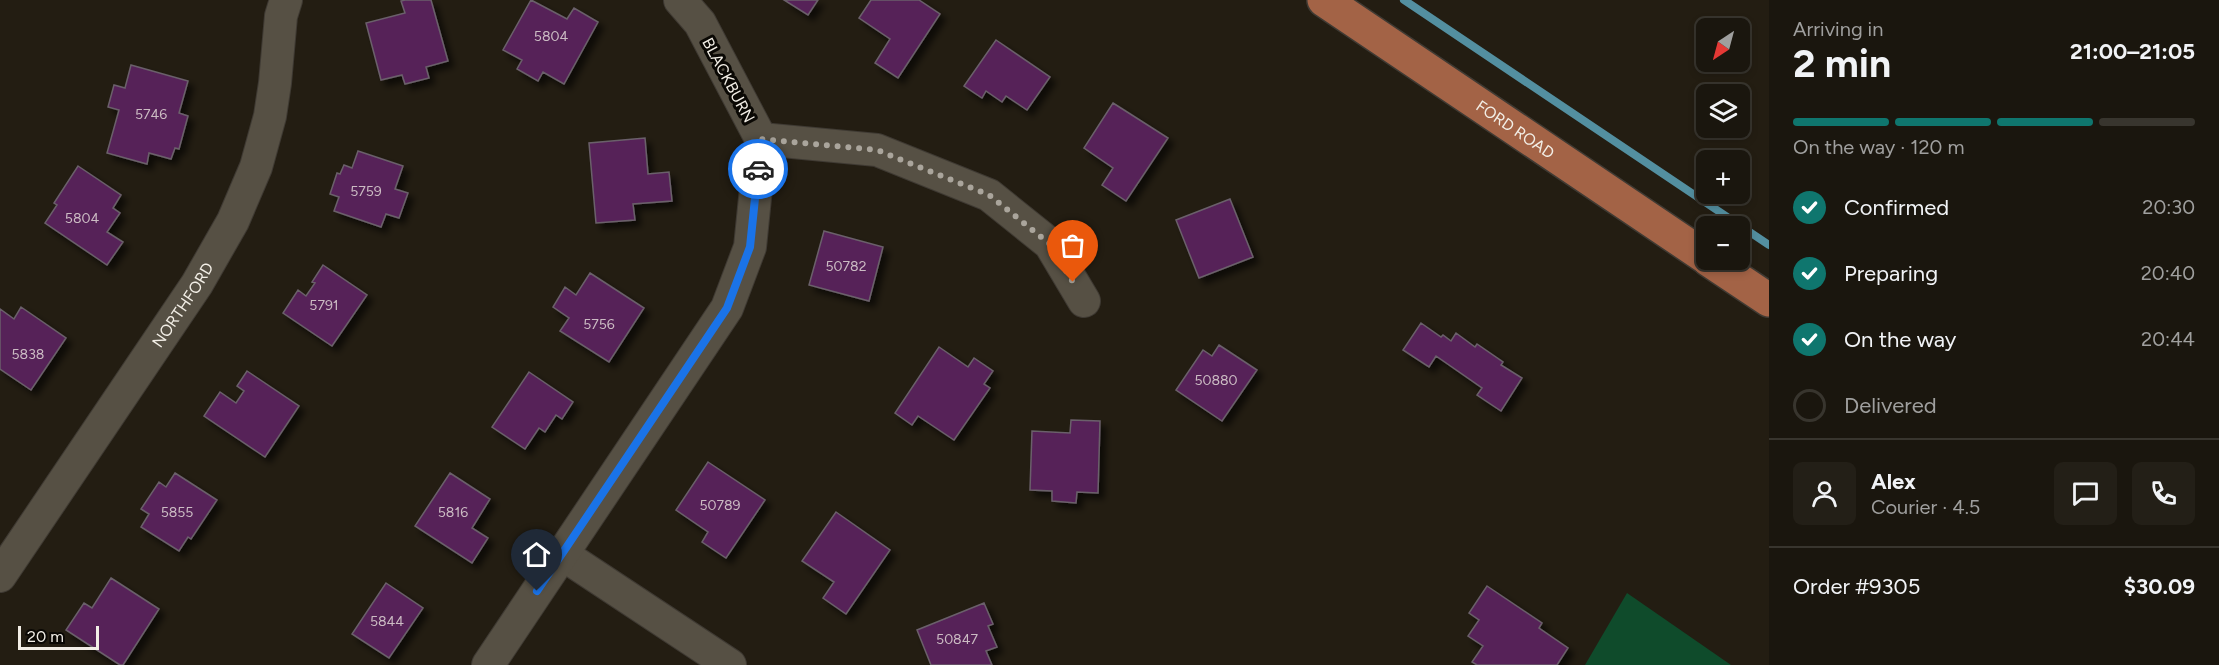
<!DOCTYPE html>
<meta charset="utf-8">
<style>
:root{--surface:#1a160e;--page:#231f17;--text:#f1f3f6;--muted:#9f9f9e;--line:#38352e;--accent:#0f766e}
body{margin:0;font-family:Figtree,sans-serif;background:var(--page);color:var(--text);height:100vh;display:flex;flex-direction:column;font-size:22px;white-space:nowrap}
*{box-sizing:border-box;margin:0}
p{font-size:20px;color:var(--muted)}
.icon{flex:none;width:33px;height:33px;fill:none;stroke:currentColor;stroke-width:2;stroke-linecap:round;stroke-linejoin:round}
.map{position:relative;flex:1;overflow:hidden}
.panel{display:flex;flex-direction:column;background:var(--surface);width:450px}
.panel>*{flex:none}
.needle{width:39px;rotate:216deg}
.tools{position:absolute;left:1696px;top:18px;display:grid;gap:12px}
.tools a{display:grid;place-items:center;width:54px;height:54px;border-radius:9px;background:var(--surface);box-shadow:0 3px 9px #0003,0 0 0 2px var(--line);font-size:30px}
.scale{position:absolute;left:18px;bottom:15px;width:81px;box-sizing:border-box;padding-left:6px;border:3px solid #f2eee6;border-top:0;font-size:16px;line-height:21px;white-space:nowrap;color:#f2eee6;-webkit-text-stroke:4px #0a0804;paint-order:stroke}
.pin{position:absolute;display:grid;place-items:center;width:51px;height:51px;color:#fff;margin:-62px -26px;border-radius:50% 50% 50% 0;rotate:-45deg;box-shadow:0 0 6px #0007}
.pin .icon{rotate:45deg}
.courier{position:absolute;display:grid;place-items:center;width:60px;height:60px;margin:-30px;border:4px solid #1a73e8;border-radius:50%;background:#fff;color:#222;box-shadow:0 2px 8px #0007}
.summary em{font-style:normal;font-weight:700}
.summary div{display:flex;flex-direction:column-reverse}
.summary{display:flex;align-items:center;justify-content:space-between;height:102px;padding:0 24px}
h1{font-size:39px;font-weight:700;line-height:45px}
.bar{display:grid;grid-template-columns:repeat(4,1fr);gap:9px 6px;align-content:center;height:72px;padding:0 24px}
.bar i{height:8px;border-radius:4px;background:var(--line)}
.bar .current{background:var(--accent)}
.bar p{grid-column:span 4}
.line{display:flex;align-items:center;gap:15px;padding:0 24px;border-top:2px solid var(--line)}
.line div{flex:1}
.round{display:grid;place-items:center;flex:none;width:63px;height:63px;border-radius:9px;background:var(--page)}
ol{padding:0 24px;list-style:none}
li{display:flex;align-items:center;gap:18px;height:66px}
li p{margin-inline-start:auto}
li .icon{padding:6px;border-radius:50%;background:var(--accent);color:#fff;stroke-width:4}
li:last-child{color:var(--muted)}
li i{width:33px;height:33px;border:3px solid var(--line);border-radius:50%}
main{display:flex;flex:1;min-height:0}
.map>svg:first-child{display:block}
.green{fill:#0f4b2b}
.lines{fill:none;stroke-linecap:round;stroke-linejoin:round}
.stream{stroke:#538fa0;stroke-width:8}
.building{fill:#572259;stroke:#6b606b;stroke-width:1.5;filter:url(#shadow)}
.minor-casing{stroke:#3f3a33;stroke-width:34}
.primary-casing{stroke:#3f3a33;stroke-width:36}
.minor{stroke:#565044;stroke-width:32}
.primary{stroke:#a36346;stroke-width:33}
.done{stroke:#aaa59c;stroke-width:6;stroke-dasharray:0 10.8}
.route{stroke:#1a73e8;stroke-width:8}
.labels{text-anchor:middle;stroke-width:6;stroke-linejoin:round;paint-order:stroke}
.number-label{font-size:14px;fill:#cbbbc3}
.street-label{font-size:16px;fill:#f2eee6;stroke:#0a0804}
</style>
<main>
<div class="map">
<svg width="1769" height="665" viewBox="0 0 1769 665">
<defs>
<filter id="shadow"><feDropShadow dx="5.5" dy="5.5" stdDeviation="3" flood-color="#0009"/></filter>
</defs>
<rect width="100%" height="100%" fill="#231d12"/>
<path class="green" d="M1627 593 1731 665H1585Z"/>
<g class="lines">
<path class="stream" d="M1404 0 1769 245"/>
</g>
<path class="building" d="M405 0H431L448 61 426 67 429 78 405 84 402 75 381 80 366 23 405 13 401 1Z
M531 0 567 19 574 8 598 22 564 84 543 72 538 81 517 69 522 60 503 50Z
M784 0H818L808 15Z
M871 0H919L940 14 898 78 875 63 890 39 859 18Z
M996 40 1050 77 1027 110 1006 96 1002 102 986 91 982 98 964 86Z
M131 65 188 81 179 113 188 116 179 149 175 148 171 159 149 153 147 164 107 153 119 110 108 107 114 85 125 88Z
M1113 103 1168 138 1126 201 1102 185 1113 168 1084 148Z
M645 138 648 174 669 172 672 201 633 204 635 220 596 223 589 143Z
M358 151 403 166 395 189 408 193 399 218 386 214 381 227 334 211 339 197 330 194 337 173 340 174 344 165 352 168Z
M78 166 121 195 113 208 120 213 107 232 123 242 107 265 45 223 57 205 54 203Z
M1230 199 1253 257 1199 278 1176 220Z
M824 231 883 247 869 301 809 285Z
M323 265 367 295 332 346 283 313 298 290 306 296 315 283 312 282Z
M590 273 644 308 609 362 560 331 569 318 553 307 565 287 576 295Z
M21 307 66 338 31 390 0 369V309L14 319Z
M1421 323 1441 337 1443 335 1451 341 1456 333 1475 347 1477 344 1503 362 1501 365 1522 378 1501 411 1477 395 1482 388 1436 356 1429 367 1403 350Z
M1219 345 1257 370 1222 421 1176 390 1203 350 1212 356Z
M939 347 968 367 974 358 993 371 984 384 990 388 954 440 918 416 912 425 895 413Z
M247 371 299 406 265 457 204 416 220 392 236 403 244 391 237 386Z
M529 372 573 402 562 419 556 415 545 432 539 428 525 449 492 427Z
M1071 420 1100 421 1098 493 1077 492 1076 503 1052 501V491L1030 490 1032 431 1070 433Z
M708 462 765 500 726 558 702 542 708 532 676 510Z
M175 473 217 500 191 539 188 537 179 551 141 527 149 514 141 509 159 482 166 487Z
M450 473 490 499 472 528 488 538 472 563 415 526Z
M836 512 890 550 846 614 823 598 834 582 802 561Z
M111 578 159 609 123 665H120L66 630 84 603 92 608Z
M386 583 423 608 389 658 352 634Z
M1487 586 1542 623 1539 628 1568 648 1557 665H1477L1472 662 1483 646 1468 636 1479 620 1469 613Z
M984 603 993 624 988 626 997 647 986 651 992 665H931L917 630Z"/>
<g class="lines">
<defs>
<g id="minor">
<path d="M761 139 877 150 989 195 1050 244 1084 301"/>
<path d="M562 554 730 665"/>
<path id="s1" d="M0 576 197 284 233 221 256 167 270 116 275 83 281 16 286 0"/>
<path d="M488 665 727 308 750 247 761 139 700 23 680 0"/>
</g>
<g id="primary">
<path id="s2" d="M1324 0 1707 258"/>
<path d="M1709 260 1769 300"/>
</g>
</defs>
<use href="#minor" class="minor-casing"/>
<use href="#primary" class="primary-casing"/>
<use href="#minor" class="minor"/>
<use href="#primary" class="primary"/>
</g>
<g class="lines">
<path class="done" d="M758 169 760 139 877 150 989 195 1050 244 1073 282"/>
<path class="route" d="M537 591 727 308 750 247 758 169"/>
</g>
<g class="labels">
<g class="number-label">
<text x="551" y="41">5804</text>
<text x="151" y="119">5746</text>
<text x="366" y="196">5759</text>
<text x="82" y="223">5804</text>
<text x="846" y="271">50782</text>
<text x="324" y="310">5791</text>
<text x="599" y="329">5756</text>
<text x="28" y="359">5838</text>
<text x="1216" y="385">50880</text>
<text x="720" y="510">50789</text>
<text x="177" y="517">5855</text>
<text x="453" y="517">5816</text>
<text x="387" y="626">5844</text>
<text x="957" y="644">50847</text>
</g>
<g class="street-label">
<text transform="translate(729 80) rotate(62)" y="6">BLACKBURN</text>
<text dy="6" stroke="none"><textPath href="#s2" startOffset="231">FORD ROAD</textPath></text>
<text dy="6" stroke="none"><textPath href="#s1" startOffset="327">NORTHFORD</textPath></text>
</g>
</g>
</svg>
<div class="tools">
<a><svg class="needle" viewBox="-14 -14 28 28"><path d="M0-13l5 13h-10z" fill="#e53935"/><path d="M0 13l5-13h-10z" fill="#9f9f9e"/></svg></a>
<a><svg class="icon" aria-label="layers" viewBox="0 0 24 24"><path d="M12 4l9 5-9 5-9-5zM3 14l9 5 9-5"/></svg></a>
<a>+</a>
<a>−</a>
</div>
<div class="scale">20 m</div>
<div class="pin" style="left:1073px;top:282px;background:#ea580c"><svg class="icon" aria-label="bag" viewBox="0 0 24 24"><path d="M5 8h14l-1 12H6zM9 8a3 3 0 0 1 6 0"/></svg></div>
<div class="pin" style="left:537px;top:591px;background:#1f2937"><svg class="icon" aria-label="home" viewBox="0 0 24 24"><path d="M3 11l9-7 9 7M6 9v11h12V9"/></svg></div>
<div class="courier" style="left:758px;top:169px"><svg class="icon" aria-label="car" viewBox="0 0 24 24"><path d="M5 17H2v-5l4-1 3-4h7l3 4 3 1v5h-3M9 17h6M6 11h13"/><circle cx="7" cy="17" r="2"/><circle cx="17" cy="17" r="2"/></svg></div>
</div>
<section class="panel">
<div class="summary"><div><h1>2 min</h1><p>Arriving in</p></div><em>21:00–21:05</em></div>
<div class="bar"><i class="current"></i><i class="current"></i><i class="current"></i><i></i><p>On the way · 120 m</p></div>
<ol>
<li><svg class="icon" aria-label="check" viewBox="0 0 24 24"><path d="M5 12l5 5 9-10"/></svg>Confirmed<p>20:30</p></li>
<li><svg class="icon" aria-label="check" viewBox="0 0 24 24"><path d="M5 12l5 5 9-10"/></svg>Preparing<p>20:40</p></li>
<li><svg class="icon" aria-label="check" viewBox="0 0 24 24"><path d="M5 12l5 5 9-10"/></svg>On the way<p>20:44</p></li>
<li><i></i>Delivered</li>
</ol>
<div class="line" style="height:108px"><a class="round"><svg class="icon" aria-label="person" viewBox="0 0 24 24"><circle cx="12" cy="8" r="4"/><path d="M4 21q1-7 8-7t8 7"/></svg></a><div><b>Alex</b><p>Courier · 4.5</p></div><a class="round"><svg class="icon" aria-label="chat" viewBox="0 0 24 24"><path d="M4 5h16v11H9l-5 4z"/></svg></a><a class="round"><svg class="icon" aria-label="phone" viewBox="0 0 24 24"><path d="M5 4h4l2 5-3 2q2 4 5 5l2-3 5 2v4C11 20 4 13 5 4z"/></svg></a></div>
<div class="line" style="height:78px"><div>Order #9305</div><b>$30.09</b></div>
</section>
</main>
